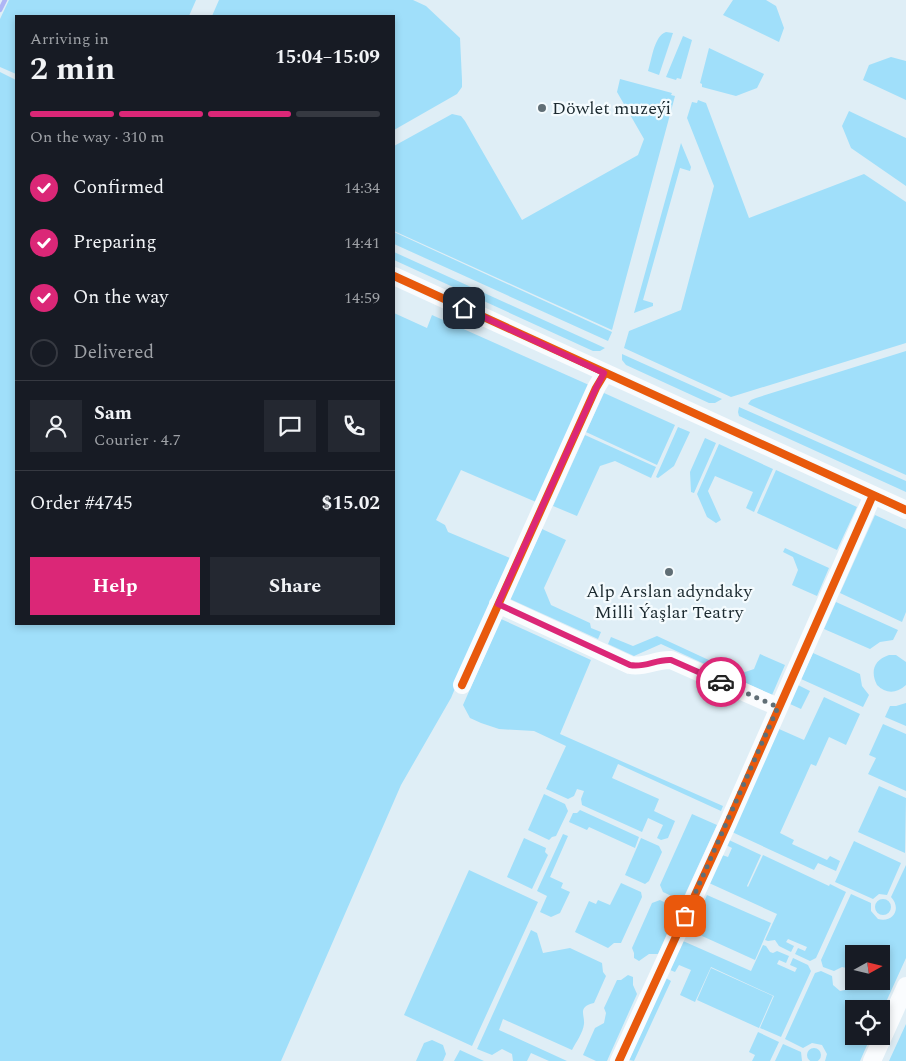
<!DOCTYPE html>
<meta charset="utf-8">
<style>
:root{--surface:#171b24;--page:#242831;--text:#f1f3f6;--muted:#9ea1a6;--line:#363941;--accent:#db2777}
body{margin:0;font-family:Spectral,serif;background:var(--page);color:var(--text);height:100vh;display:flex;flex-direction:column;font-size:19px;white-space:nowrap}
*{box-sizing:border-box;margin:0}
p{font-size:16px;color:var(--muted)}
.icon{flex:none;width:28px;height:28px;fill:none;stroke:currentColor;stroke-width:2;stroke-linecap:round;stroke-linejoin:round}
.map{position:relative;flex:1;overflow:hidden}
.sheet{position:absolute;left:15px;top:15px;width:380px;height:610px;display:flex;flex-direction:column;background:var(--surface);border-radius:0px;box-shadow:0 2px 8px #0003}
.sheet>*{flex:none}
.needle{width:32px;rotate:82deg}
.controls{position:absolute;left:845px;top:945px;display:grid;gap:10px}
.controls a{display:grid;place-items:center;width:45px;height:45px;border-radius:0px;background:var(--surface);box-shadow:0 2px 8px #0003;font-size:25px}
.pin{position:absolute;display:grid;place-items:center;width:42px;height:42px;color:#fff;margin:-21px;border-radius:10px;box-shadow:0 2px 8px #0006}
.courier{position:absolute;display:grid;place-items:center;width:50px;height:50px;margin:-25px;border:4px solid #db2777;border-radius:50%;background:#fff;color:#222;box-shadow:0 1px 6px #0007}
.head em{font-style:normal;font-weight:700}
.head div{display:flex;flex-direction:column-reverse}
.head{display:flex;align-items:center;justify-content:space-between;height:85px;padding:0 15px}
h1{font-size:32px;font-weight:700;line-height:38px}
.bar{display:grid;grid-template-columns:repeat(4,1fr);gap:8px 5px;align-content:center;height:60px;padding:0 15px}
.bar i{height:6px;border-radius:4px;background:var(--line)}
.bar .on{background:var(--accent)}
.bar p{grid-column:span 4}
.line{display:flex;align-items:center;gap:12px;padding:0 15px;border-top:1px solid var(--line)}
.line div{flex:1}
.round{display:grid;place-items:center;flex:none;width:52px;height:52px;border-radius:0px;background:var(--page)}
ol{padding:0 15px;list-style:none}
li{display:flex;align-items:center;gap:15px;height:55px}
li p{margin-inline-start:auto}
li .icon{padding:5px;border-radius:50%;background:var(--accent);color:#fff;stroke-width:4}
li:last-child{color:var(--muted)}
li i{width:28px;height:28px;border:2px solid var(--line);border-radius:50%}
.cta{display:flex;gap:10px;margin-top:auto;padding:10px 15px}
.cta a{flex:1;height:58px;border-radius:0px;background:var(--accent);color:#fff;font-size:20px;font-weight:700;line-height:58px;text-align:center}
.cta a+a{background:var(--page);color:var(--text)}
.map>svg:first-child{display:block}
.green{fill:#a0dffa}
.lines{fill:none;stroke-linecap:round;stroke-linejoin:round}
.stream{stroke:#aeb5f5;stroke-width:4.5}
.minor{stroke:#fafcfe;stroke-width:18}
.cycleway-casing{stroke:#f4fbfe;stroke-width:11}
.cycleway{stroke:#e8590c;stroke-width:8}
.done{stroke:#606e75;stroke-width:5;stroke-dasharray:0 9}
.route{stroke:#db2777;stroke-width:6}
.poi-dot{fill:#606e75;stroke:#f4fbfe;stroke-width:2}
.labels{text-anchor:middle;stroke-width:4.5;stroke-linejoin:round;paint-order:stroke}
.poi-label{font-size:18px;fill:#1b292f;stroke:#f4fbfe;text-anchor:start}
</style>
<div class="map">
<svg width="906" height="1061" viewBox="0 0 906 1061">
<rect width="100%" height="100%" fill="#dfeef6"/>
<path class="green" d="M9 0H196L189 16H16V74L0 67V19Z
M219 0H413L426 6 460 38 462 80V87L457 94 394 130V16H212Z
M733 0H766L776 6 784 28 779 42 723 15Z
M666 32 673 33 659 75 648 71C652 59 654 36 666 32Z
M683 36 692 40 681 79 677 78 676 80 666 77Z
M709 48 764 74 757 88 736 96 702 87V84L700 83Z
M891 57 906 61V100L863 80 869 65Z
M0 72 16 80V624H394V313L427 328 432 315 589 385 536 502 461 470 436 520 445 525 448 532 510 558 451 698 401 785 281 1061H0Z
M620 79 672 93 671 95 675 96 612 330 394 231V146L452 114 461 116 465 121 522 220 638 155 644 139 617 92Z
M698 100 706 103 749 218 864 174 906 202V343L731 397 624 348 629 331 681 310 714 186 687 118 692 102 697 103Z
M849 111 906 138V186L851 148 842 126Z
M681 143 691 167 690 171 680 168 643 300 653 303V306L634 313Z
M394 232 612 332 608 341 394 244Z
M394 252 605 348 600 351H593L394 260Z
M906 351V475L748 404 751 400 756 398Z
M622 354 722 399 715 403H709L626 365 622 360Z
M604 393 675 425 657 465 586 432Z
M739 407 906 481V492L739 416 738 412Z
M678 427 690 432 674 466 658 478 656 477Z
M585 435 656 467 651 478 615 461 600 466 577 516 553 506Z
M705 438 716 443 694 493 691 492 690 472Z
M719 444 773 469 754 512 746 508 753 492 715 476 708 491 721 520 716 523 707 517 697 494Z
M776 470 857 507 837 550 757 513Z
M875 515 906 529V612L902 622 840 593Z
M542 529 566 540 544 588 551 605 590 623 591 628 601 632 598 639 510 599Z
M785 548 829 568 817 596 792 585 798 570 793 557 783 552Z
M836 602 898 630 893 640 880 642 870 649 824 629Z
M501 619 591 660 560 734 723 806 721 811 618 764 612 778 659 799 654 811 675 821 668 838 661 840 657 838 663 825 648 818 642 832 582 805 581 799 584 791 577 789 574 796 568 799 546 789 566 746 534 731 499 729 481 723 470 718 463 705Z
M657 636 739 674 754 669 760 654 785 665 772 695 661 644 634 656 608 644 611 637 633 646Z
M813 653 860 674 862 686 869 695 863 707 801 679Z
M889 655H896L906 662V685C896 694 886 694 877 685 870 671 874 660 889 655Z
M798 685 810 691 801 709 790 704Z
M824 697 860 714 846 745 829 737 816 766 811 764 780 833 794 840 792 844 827 860 830 856 840 861 836 871 818 863 814 870 732 832 779 729 804 740Z
M906 703V726L885 717 890 706H896Z
M883 724 906 734V791L868 774 876 758 869 755Z
M879 786 906 798 905 853 858 832Z
M544 794 565 804 568 811 556 836 552 837 549 840 528 830Z
M580 810 639 837 635 848 589 827 587 830 569 822 573 813H577Z
M692 814 717 825 682 901 663 892 660 885Z
M563 834 568 836 550 877 563 883 561 888 570 892 560 913 551 917 540 912 547 896 537 891Z
M524 838 546 848 545 852 548 855 532 889 507 877Z
M641 838 659 846 662 852 649 881 645 884 625 875Z
M729 840 761 855 747 886 748 887 763 855 829 886 830 884 846 892 816 958 810 961 795 954 798 948 805 951 807 947 788 939 786 942 794 946 791 952 779 946 775 940 768 941 765 940 777 914 709 883 722 855 728 857 732 848 726 845Z
M854 841 901 863 887 895 879 894 873 899 835 882Z
M906 865V958L881 1013V1009H854V1036H871L860 1061H825L827 1054 822 1045 812 1043 803 1048 785 1039 815 973 821 971 832 976 833 985 840 991 850 989 855 981H881V954H854V972L851 969 842 967 834 971 823 967 821 960 851 894 871 903V911L878 919C893 923 902 909 891 897Z
M469 870 538 902 472 1046 404 1015Z
M621 883 641 892 642 897 621 943H614L608 948 575 932 589 901 596 904 598 900 610 905Z
M707 895 771 923 755 960 691 931Z
M875 907a8 8 0 1 1 16 0a8 8 0 1 1-16 0Z
M660 900 678 909 658 954H649L639 961 634 958V953L632 948 652 903Z
M531 930 537 933 543 953 570 948 602 963 603 972 606 976 594 1003C577 1007 585 1015 584 1024 583 1033 576 1042 572 1050L503 1019 499 1030 567 1061H549L531 1053 527 1061H513L512 1054 502 1049 492 1055 477 1049Z
M683 941 751 971 763 945 766 946 770 952 773 953 777 951 789 956 786 963 779 960 777 964 795 972 797 968 790 965 793 958 808 965 811 971 781 1037 760 1028 774 996 711 967 695 1002 680 995 691 970 679 965 675 972 670 970Z
M711 968 773 996 759 1028 697 1000Z
M628 975 633 977V985L637 994 607 1061H596L583 1055 595 1028 604 1023 606 1013 604 1008 617 980H621Z
M666 978 671 981 634 1061 629 1060Z
M906 1024V1061H889Z
M758 1032 779 1042 770 1061H752L755 1055 749 1052Z
M432 1040 443 1045 446 1054 443 1061H416L424 1043Z
M783 1044 801 1052 802 1061H775Z
M807 1055a7 7 0 1 1 14 0a7 7 0 1 1-14 0Z
M460 1050 484 1061H454Z"/>
<g class="lines">
<path class="stream" d="M0 10 5 0"/>
<path class="minor" d="M394 276 906 510
M498 604 630 665C645 668 656 659 671 660L778 707
M462 685 596 388 605 373
M619 1061 728 823 873 495
M872 1061 906 986"/>
<defs>
<path id="cycleway" d="M394 276 906 510
M462 685 596 388 605 373
M619 1061 728 823 873 495"/>
</defs>
<use href="#cycleway" class="cycleway-casing"/>
<use href="#cycleway" class="cycleway"/>
</g>
<g class="lines">
<path class="done" d="M685 916 778 707 721 682"/>
<path class="route" d="M464 308 604 373 596 388 498 604 630 665C645 668 656 659 671 660L721 682"/>
</g>
<g class="poi-dot">
<circle cx="542" cy="108" r="5"/>
<circle cx="669" cy="572" r="5"/>
</g>
<g class="labels">
<g class="poi-label">
<text x="552" y="114">Döwlet muzeýi</text>
<text x="669" y="597" text-anchor="middle">Alp Arslan adyndaky<tspan x="669" dy="21">Milli Ýaşlar Teatry</tspan></text>
</g>
</g>
</svg>
<div class="controls">
<a><svg class="needle" viewBox="-14 -14 28 28"><path d="M0-13l5 13h-10z" fill="#e53935"/><path d="M0 13l5-13h-10z" fill="#9ea1a6"/></svg></a>
<a><svg class="icon" aria-label="locate" viewBox="0 0 24 24"><circle cx="12" cy="12" r="6"/><path d="M12 2v4M12 18v4M2 12h4M18 12h4"/></svg></a>
</div>
<div class="pin" style="left:685px;top:916px;background:#ea580c"><svg class="icon" aria-label="bag" viewBox="0 0 24 24"><path d="M5 8h14l-1 12H6zM9 8a3 3 0 0 1 6 0"/></svg></div>
<div class="pin" style="left:464px;top:308px;background:#1f2937"><svg class="icon" aria-label="home" viewBox="0 0 24 24"><path d="M3 11l9-7 9 7M6 9v11h12V9"/></svg></div>
<div class="courier" style="left:721px;top:682px"><svg class="icon" aria-label="car" viewBox="0 0 24 24"><path d="M5 17H2v-5l4-1 3-4h7l3 4 3 1v5h-3M9 17h6M6 11h13"/><circle cx="7" cy="17" r="2"/><circle cx="17" cy="17" r="2"/></svg></div>
<section class="sheet">
<div class="head"><div><h1>2 min</h1><p>Arriving in</p></div><em>15:04–15:09</em></div>
<div class="bar"><i class="on"></i><i class="on"></i><i class="on"></i><i></i><p>On the way · 310 m</p></div>
<ol>
<li><svg class="icon" aria-label="check" viewBox="0 0 24 24"><path d="M5 12l5 5 9-10"/></svg>Confirmed<p>14:34</p></li>
<li><svg class="icon" aria-label="check" viewBox="0 0 24 24"><path d="M5 12l5 5 9-10"/></svg>Preparing<p>14:41</p></li>
<li><svg class="icon" aria-label="check" viewBox="0 0 24 24"><path d="M5 12l5 5 9-10"/></svg>On the way<p>14:59</p></li>
<li><i></i>Delivered</li>
</ol>
<div class="line" style="height:90px"><a class="round"><svg class="icon" aria-label="person" viewBox="0 0 24 24"><circle cx="12" cy="8" r="4"/><path d="M4 21q1-7 8-7t8 7"/></svg></a><div><b>Sam</b><p>Courier · 4.7</p></div><a class="round"><svg class="icon" aria-label="chat" viewBox="0 0 24 24"><path d="M4 5h16v11H9l-5 4z"/></svg></a><a class="round"><svg class="icon" aria-label="phone" viewBox="0 0 24 24"><path d="M5 4h4l2 5-3 2q2 4 5 5l2-3 5 2v4C11 20 4 13 5 4z"/></svg></a></div>
<div class="line" style="height:65px"><div>Order #4745</div><b>$15.02</b></div>
<div class="cta"><a>Help</a><a>Share</a></div>
</section>
</div>
